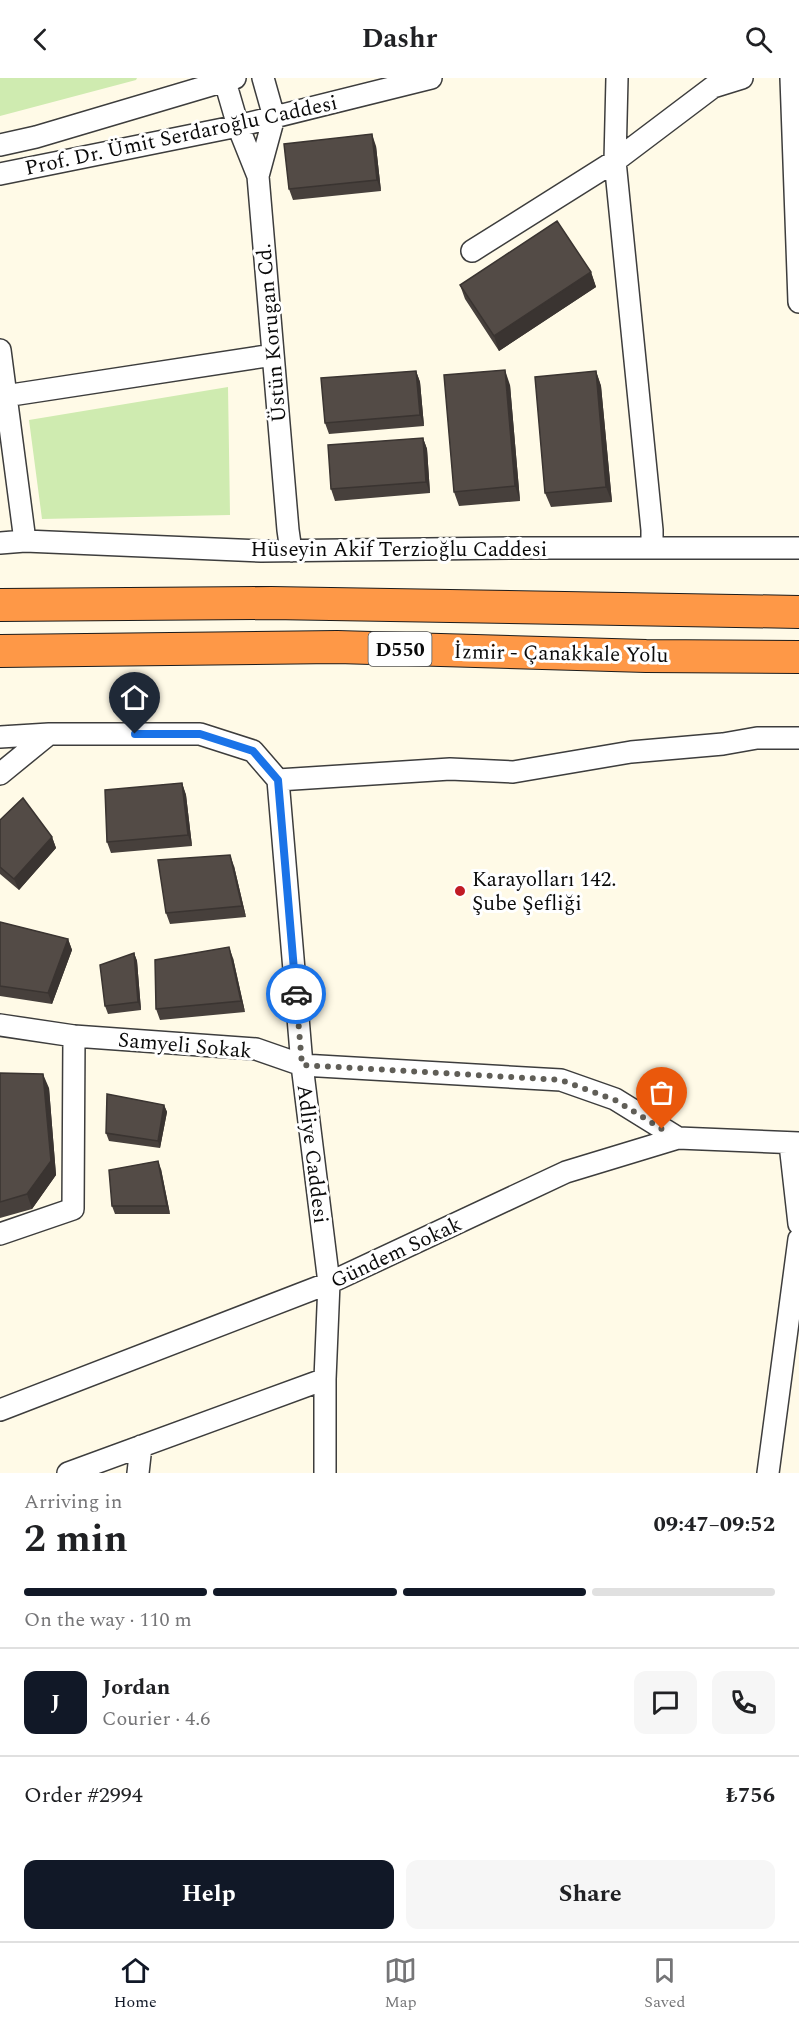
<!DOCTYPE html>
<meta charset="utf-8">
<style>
:root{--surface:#fff;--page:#f6f6f6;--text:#202124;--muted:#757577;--line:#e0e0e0;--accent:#111827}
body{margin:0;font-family:Spectral,serif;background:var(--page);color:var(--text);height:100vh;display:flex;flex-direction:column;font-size:22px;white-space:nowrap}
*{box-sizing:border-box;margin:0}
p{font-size:20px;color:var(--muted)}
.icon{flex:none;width:33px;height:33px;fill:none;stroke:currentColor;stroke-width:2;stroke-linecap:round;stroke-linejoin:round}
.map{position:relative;height:1395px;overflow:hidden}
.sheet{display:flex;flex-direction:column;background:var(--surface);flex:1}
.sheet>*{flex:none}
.pin{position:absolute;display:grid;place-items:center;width:51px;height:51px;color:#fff;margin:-62px -26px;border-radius:50% 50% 50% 0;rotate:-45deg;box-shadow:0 0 6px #0007}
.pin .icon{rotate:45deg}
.courier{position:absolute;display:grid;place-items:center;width:60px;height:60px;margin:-30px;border:4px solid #1a73e8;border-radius:50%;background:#fff;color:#222;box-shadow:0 2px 8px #0007}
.summary em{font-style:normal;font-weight:700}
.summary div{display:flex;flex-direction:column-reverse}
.summary{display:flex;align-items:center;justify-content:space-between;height:102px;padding:0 24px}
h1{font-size:39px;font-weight:700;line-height:45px}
.bar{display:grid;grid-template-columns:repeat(4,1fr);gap:9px 6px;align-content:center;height:72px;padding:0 24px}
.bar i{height:8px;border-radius:4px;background:var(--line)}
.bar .current{background:var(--accent)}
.bar p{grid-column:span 4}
.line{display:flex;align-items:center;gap:15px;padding:0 24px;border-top:2px solid var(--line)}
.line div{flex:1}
.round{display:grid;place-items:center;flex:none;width:63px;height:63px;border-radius:12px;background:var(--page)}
.button{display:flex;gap:12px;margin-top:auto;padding:12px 24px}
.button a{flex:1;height:69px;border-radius:12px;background:var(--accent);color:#fff;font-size:24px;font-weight:700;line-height:69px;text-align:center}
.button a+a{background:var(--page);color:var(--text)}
header{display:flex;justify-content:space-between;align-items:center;height:78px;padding:0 24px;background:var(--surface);font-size:27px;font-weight:700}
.dock{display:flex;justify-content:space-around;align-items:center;height:84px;border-top:2px solid var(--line);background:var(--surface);font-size:16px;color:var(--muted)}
.dock a{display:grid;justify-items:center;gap:3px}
.dock .current{color:var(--accent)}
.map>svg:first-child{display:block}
.park{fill:#cfebb0}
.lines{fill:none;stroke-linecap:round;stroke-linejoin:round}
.minor-casing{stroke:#3d3d3d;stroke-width:24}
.highway-casing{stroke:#1b1b1b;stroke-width:34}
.minor{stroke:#fff;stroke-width:21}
.highway{stroke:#fe9847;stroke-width:32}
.wall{fill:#47403c}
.shaded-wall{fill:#3a3431}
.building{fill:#534b46;stroke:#3a3431;stroke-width:1.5}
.done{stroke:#605e57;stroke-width:6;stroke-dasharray:0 10.8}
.route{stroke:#1a73e8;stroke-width:8}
.poi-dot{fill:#c11b25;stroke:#fff;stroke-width:2}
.labels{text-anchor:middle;stroke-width:6;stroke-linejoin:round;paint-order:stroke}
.shield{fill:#fff;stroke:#545454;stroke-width:1.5}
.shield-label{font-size:20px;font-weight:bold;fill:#0a0a0a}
.street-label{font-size:21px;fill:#0a0a0a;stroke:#fff}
.poi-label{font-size:21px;fill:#0a0a0a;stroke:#fff;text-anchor:start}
</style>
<header><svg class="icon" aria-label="back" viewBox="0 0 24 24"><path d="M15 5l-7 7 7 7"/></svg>Dashr<svg class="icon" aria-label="search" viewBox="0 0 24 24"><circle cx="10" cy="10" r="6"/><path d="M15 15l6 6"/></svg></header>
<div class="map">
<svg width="799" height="1395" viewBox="0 0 799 1395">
<rect width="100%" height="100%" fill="#fffae7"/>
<path class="park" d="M0 0H137L136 2 0 38Z
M228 309 230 437 42 441 29 342Z"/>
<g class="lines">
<defs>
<path id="minor" d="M224 0 238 48 258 98
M263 0 274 39 258 98 288 452 291 473
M617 0 615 83 652 452V470
M791 0 799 224
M0 67 36 59 235 0
M0 96 238 48 431 0
M472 173 615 83 713 9 742 0
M0 272 25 463
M5 318 273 277
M0 465 25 463 261 473 514 470H799
M0 659 49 656H200L253 673 278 702 302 987 329 1205 325 1301 68 1395
M0 696 49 656
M278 702 450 691 513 694 631 674 723 666 757 660H799
M0 947 74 958 256 971 302 987 561 1002 615 1021 678 1060
M790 1066 799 1146
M0 1156 73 1131 74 958
M325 1301V1395
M0 1332 329 1205 566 1094 678 1060 799 1065
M138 1395 141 1368
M768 1395 799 1161"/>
<path id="highway" d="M0 527 271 525 799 534
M0 573 337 569 646 578 799 579"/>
</defs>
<use href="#minor" class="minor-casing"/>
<use href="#highway" class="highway-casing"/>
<use href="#minor" class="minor"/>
<use href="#highway" class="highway"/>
</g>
<path class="wall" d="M376 68 381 113 293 122 289 111Z
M591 194 596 209 499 273 465 221 460 207Z
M416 293 420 304 424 348 329 356 325 345Z
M596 293 601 308 612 424 551 429 545 415Z
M510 307 520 423 459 428 454 414Z
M423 360 427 371 430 415 335 423 331 411Z
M182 705 186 717 192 768 111 775 107 764Z
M0 742 52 759 56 770 19 812 0 796Z
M234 788 246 839 170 846 166 835Z
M0 844 68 861 72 872 52 926 0 918Z
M134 875 137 883 141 932 108 936 105 928Z
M233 880 245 934 160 942 156 931Z
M0 995 49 1010 56 1097 32 1131 0 1140Z
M164 1027 167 1034 160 1070 109 1063 106 1055Z
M161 1091 170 1136H115L112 1128Z"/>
<path class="shaded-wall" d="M372 56 376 68 381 113 377 102Z
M591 194 596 209 499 273 494 258Z
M505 292 510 307 520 423 515 408Z
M416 293 420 304 424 348 420 337Z
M596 293 601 308 612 424 606 409Z
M423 360 427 371 430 415 426 404Z
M182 705 186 717 192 768 188 757Z
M52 759 56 770 19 812 14 801Z
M230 777 234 788 246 839 242 828Z
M68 861 72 872 52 926 48 915Z
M229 869 233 880 245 934 241 923Z
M134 875 137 883 141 932 138 924Z
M43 996 49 1010 56 1097 32 1131 27 1116Z
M164 1027 167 1034 160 1070 158 1063Z
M158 1083 161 1091 170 1136 167 1128Z"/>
<path class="building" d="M372 56 377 102 289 111 284 66Z
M557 143 591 194 494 258 460 207Z
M505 292 515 408 454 414 444 297Z
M416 293 420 337 325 345 321 300Z
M596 293 606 409 545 415 535 299Z
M423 360 426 404 331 411 328 367Z
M182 705 188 757 107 764 105 712Z
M23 720 52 759 14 801 0 789V742Z
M230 777 242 828 166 835 158 782Z
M0 844 68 861 48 915 0 908Z
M229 869 241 923 156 931 155 882Z
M134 875 138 924 105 928 100 887Z
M0 995 43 996 51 1083 27 1116 0 1124Z
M107 1016 164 1027 158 1063 106 1055Z
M158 1083 167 1128H112L109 1092Z"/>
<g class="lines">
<path class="done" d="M296 916 302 987 561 1002 615 1022 662 1051"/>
<path class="route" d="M135 656H200L253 673 278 702 296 916"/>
</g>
<circle class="poi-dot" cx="460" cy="813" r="6"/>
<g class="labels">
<rect class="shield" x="368.5" y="554" width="63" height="34" rx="4.5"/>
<g class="shield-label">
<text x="400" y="578">D550</text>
</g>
<g class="street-label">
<text transform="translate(181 57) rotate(-12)" y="7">Prof. Dr. Ümit Serdaroğlu Caddesi</text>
<text transform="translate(271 255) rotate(-95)" y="7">Üstün Korugan Cd.</text>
<text x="399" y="478">Hüseyin Akif Terzioğlu Caddesi</text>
<text transform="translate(561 575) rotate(1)" y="7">İzmir - Çanakkale Yolu</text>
<text transform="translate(185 967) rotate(5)" y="7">Samyeli Sokak</text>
<text transform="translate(313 1076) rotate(83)" y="7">Adliye Caddesi</text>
<text transform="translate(396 1174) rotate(-25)" y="7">Gündem Sokak</text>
</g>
<g class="poi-label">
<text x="472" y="808">Karayolları 142.<tspan x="472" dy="24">Şube Şefliği</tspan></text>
</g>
</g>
</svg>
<div class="pin" style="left:662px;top:1051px;background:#ea580c"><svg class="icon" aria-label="bag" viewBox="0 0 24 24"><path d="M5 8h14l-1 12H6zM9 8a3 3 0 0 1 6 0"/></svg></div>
<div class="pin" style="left:135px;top:656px;background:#1f2937"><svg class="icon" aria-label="home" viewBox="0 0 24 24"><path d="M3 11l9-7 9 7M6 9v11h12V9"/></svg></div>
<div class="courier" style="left:296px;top:916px"><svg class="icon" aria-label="car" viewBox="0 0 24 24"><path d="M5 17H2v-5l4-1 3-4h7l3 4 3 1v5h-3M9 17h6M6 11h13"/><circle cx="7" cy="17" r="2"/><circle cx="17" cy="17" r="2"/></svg></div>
</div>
<section class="sheet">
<div class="summary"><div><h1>2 min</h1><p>Arriving in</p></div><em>09:47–09:52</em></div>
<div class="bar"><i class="current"></i><i class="current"></i><i class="current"></i><i></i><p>On the way · 110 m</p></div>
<div class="line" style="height:108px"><b class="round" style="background:var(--accent);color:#fff">J</b><div><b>Jordan</b><p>Courier · 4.6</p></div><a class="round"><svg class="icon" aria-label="chat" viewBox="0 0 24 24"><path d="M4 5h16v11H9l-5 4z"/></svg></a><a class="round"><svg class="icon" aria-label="phone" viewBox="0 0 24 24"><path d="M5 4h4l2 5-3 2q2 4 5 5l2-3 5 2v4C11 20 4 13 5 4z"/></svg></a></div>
<div class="line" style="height:78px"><div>Order #2994</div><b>₺756</b></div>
<div class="button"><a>Help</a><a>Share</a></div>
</section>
<nav class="dock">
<a class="current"><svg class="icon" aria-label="home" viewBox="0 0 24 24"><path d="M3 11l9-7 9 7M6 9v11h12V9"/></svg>Home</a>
<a><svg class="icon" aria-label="map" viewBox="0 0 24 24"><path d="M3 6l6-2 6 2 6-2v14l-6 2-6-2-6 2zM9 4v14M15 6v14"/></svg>Map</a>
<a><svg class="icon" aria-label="saved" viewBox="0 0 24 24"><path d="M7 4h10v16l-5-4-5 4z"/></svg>Saved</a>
</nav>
